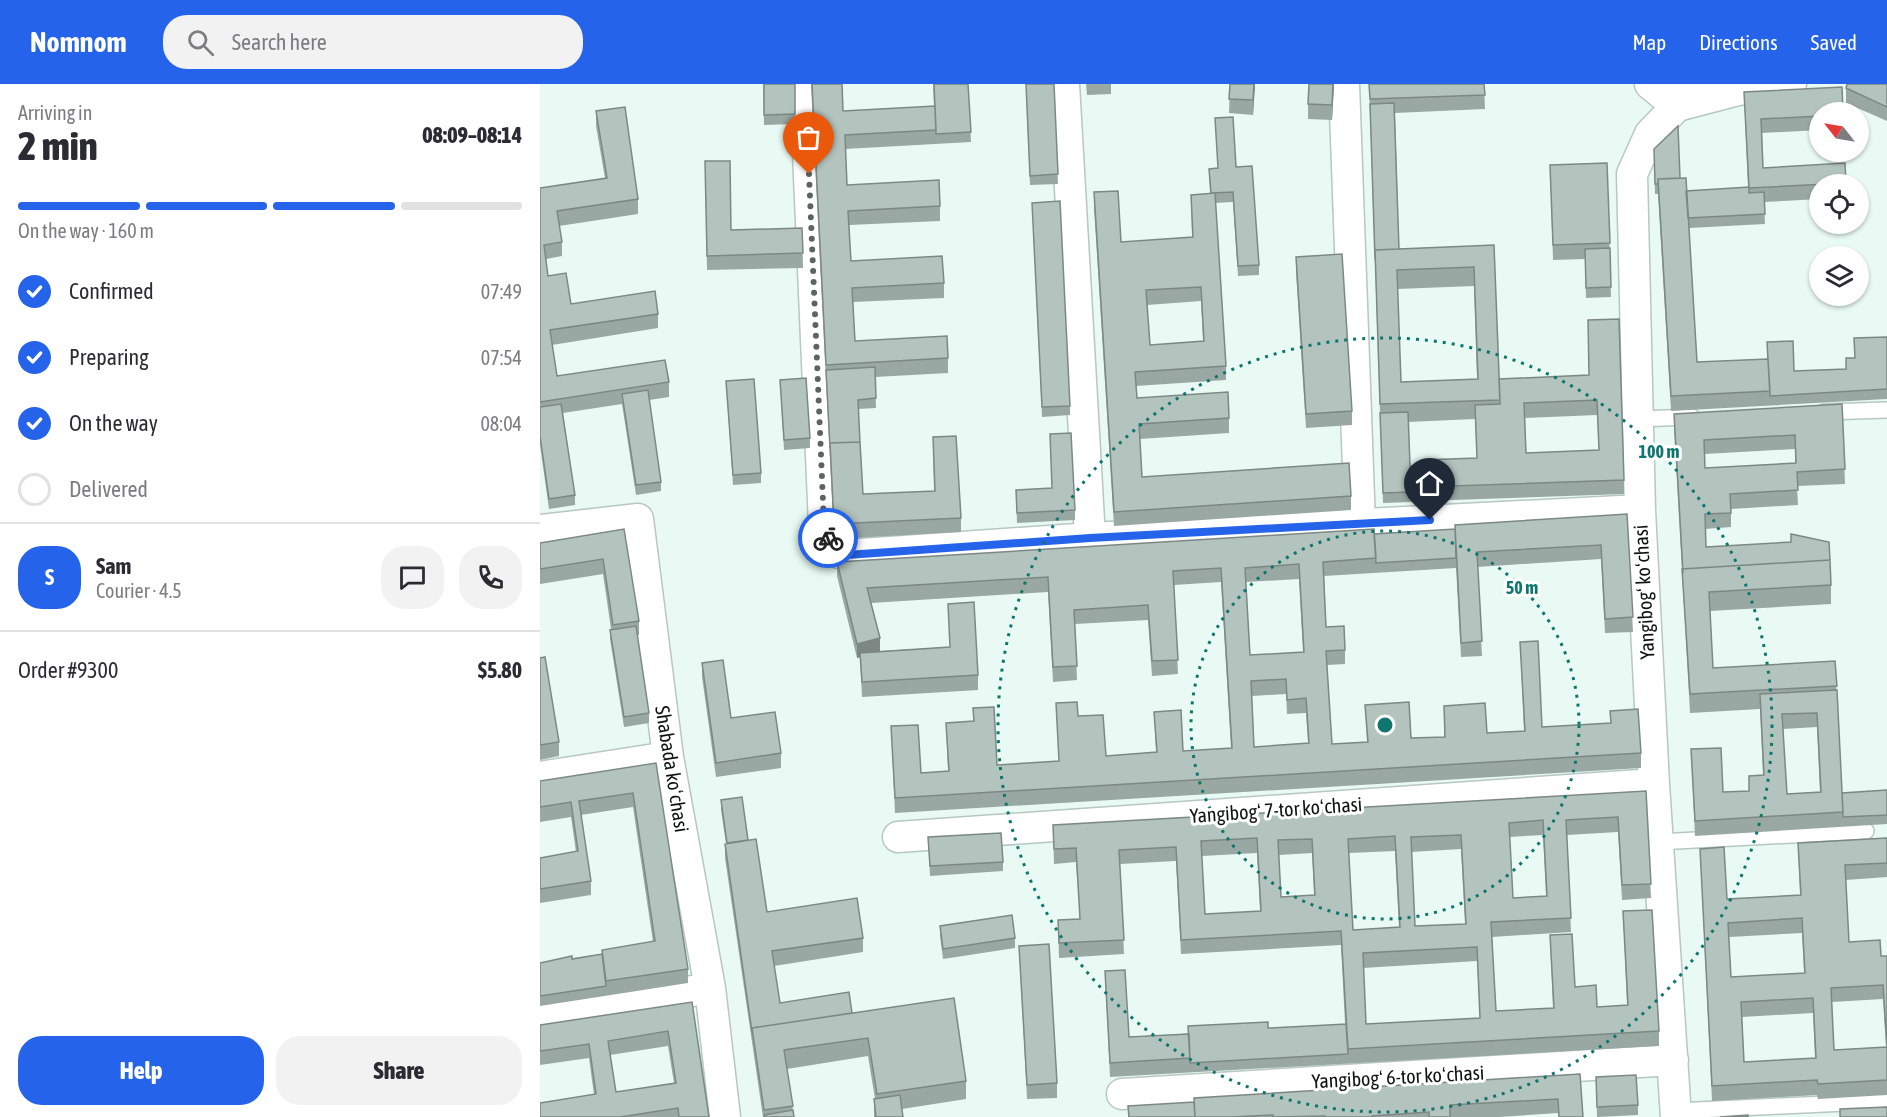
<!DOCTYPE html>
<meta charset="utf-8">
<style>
:root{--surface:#fff;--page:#f2f2f3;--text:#2b2b33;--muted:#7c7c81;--line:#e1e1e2;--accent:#2563eb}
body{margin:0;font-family:"Asap Condensed",sans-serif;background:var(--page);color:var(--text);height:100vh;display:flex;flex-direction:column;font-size:22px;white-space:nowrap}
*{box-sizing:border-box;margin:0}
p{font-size:20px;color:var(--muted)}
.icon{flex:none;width:33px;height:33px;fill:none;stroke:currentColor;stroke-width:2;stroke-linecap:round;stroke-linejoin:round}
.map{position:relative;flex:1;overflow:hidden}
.drawer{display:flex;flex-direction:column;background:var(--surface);width:540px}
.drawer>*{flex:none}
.needle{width:39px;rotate:301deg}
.controls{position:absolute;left:1269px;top:18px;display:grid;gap:12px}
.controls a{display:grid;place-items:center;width:60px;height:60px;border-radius:50%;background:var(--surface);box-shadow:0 2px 4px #0004;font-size:30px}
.pin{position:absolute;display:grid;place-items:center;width:51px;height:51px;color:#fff;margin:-62px -26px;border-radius:50% 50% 50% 0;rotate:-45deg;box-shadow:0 0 6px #0007}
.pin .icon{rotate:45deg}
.courier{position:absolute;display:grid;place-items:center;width:60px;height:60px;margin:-30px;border:4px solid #2563eb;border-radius:50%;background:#fff;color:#222;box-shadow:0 2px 8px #0007}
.headline em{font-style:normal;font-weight:800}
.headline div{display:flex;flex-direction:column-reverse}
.headline{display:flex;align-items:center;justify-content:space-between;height:102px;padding:0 18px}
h1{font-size:39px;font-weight:800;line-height:45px}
.bar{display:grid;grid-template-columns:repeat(4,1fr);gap:9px 6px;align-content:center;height:72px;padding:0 18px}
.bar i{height:8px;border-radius:4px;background:var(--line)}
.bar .selected{background:var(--accent)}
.bar p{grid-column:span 4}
.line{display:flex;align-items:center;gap:15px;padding:0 18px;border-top:2px solid var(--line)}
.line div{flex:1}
.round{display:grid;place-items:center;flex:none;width:63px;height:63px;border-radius:24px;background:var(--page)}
ol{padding:0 18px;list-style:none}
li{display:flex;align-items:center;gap:18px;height:66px}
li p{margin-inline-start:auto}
li .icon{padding:6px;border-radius:50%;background:var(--accent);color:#fff;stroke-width:4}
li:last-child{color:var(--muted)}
li i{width:33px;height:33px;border:3px solid var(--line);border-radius:50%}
.action{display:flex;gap:12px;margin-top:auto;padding:12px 18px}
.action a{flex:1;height:69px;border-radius:24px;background:var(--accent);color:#fff;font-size:24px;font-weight:800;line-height:69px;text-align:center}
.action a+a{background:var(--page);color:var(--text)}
header{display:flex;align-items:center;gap:36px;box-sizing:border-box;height:84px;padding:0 30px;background:var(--accent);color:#fff}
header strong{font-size:28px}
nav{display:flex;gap:33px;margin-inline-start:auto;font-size:21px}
.search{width:420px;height:54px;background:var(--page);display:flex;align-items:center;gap:15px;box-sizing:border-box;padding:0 21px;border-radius:24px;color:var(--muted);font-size:22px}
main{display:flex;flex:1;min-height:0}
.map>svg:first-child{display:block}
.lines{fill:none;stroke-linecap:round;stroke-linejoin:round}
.service-casing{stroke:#b7c7c1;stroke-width:18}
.minor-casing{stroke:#b7c7c1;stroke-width:33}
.service{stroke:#fff;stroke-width:15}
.minor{stroke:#fff;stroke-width:30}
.wall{fill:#9aa8a3;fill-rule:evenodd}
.shaded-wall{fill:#7d8884}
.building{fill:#b3c3bd;stroke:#7d8884;stroke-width:1.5;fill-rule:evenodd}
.done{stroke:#5a6460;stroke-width:6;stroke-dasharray:0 10.8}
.route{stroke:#2563eb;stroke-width:8}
.ring{fill:none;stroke:#0f766e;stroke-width:3;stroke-dasharray:3 6}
.labels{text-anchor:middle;stroke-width:6;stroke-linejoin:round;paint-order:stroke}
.street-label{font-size:20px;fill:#0d1311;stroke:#fff}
.centre{fill:#0f766e;stroke:#fff;stroke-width:3}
.ring-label{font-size:18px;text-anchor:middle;font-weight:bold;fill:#0f766e;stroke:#fff;stroke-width:6;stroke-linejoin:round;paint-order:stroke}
</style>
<header>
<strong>Nomnom</strong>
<div class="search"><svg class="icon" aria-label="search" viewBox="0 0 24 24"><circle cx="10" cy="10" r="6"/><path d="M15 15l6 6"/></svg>Search here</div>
<nav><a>Map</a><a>Directions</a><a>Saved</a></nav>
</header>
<main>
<section class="drawer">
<div class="headline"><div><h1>2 min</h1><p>Arriving in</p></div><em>08:09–08:14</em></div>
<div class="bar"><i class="selected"></i><i class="selected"></i><i class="selected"></i><i></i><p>On the way · 160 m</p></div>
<ol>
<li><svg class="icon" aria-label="check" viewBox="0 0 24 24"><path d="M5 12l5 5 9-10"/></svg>Confirmed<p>07:49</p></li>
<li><svg class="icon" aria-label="check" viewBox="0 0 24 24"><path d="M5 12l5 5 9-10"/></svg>Preparing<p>07:54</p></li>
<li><svg class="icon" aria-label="check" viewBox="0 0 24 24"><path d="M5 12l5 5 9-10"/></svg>On the way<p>08:04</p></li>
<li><i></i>Delivered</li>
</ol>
<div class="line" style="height:108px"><b class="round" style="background:var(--accent);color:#fff">S</b><div><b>Sam</b><p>Courier · 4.5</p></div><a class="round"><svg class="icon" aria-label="chat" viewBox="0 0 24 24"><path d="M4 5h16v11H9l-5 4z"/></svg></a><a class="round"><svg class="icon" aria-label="phone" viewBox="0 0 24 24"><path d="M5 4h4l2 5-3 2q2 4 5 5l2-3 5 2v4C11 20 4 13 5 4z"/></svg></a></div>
<div class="line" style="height:78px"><div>Order #9300</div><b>$5.80</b></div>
<div class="action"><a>Help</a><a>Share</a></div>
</section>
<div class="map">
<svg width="1347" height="1033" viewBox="0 0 1347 1033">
<rect width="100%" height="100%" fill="#e9faf4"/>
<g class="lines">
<defs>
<path id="service" d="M1284 328 1347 326
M1098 335 1152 333
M1118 758 1326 747
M1136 1027 1347 1017"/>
<path id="minor" d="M265 0 284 441 292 467 307 471 550 454 1100 426
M524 0 550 454
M804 0 820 440
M1110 0 1137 22 1198 6 1251 0
M0 446 98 435 128 673 170 904 185 1033
M0 693 128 673
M358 753 1114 700
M0 933 170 904
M582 1010 1133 976
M1136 1033 1114 700 1100 426 1092 90 1110 50 1137 22 1148 0"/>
</defs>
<use href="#service" class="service-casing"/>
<use href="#minor" class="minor-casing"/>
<use href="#service" class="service"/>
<use href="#minor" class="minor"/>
</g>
<path class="wall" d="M223 0 255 30V40L224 41Z
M271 0H302L303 27 394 22 393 0H428L431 58 305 65 307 101 400 122V137L309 141 311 177 404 199V214L313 218 315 257 408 274V289L335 293 336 324 318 325 323 410 394 407 393 353 421 434V448L294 455Z
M486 0H514L518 100 490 101Z
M546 0H571V10L547 11Z
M690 0H715L713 31 689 29Z
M794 0 792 36 768 35V20Z
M829 0H944L945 25 855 29 859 165 954 161 959 295 1049 291 1048 236 1084 396V410L883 417 882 376 937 374 935 335 868 338 871 418 843 419ZM934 202 937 295 861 298 857 205ZM1057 331 1059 366 986 369 985 334Z
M1347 0V37L1306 19V4Z
M1204 8 1280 28V46L1222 49 1223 84 1305 79 1306 100H1280V115L1224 118 1225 140 1149 144 1157 278 1227 275V258L1254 287 1306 285 1315 274 1314 254 1347 253V315L1131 327 1118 110H1115L1114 65 1140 94 1146 107 1208 103Z
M56 27 98 115V130L19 142 22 158V172L6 175 8 192 31 220 118 230V244L12 261 17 292 129 298V313L109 316 121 398V407L96 411 82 320 23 329 35 411V421L9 425 0 361V104L65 94 56 42Z
M675 34 696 83 719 181V191L698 192 693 118 675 119 686 282V296L596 302 597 314 689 334V349L600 355 602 393 811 412V426L574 442 554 123V108L581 158 652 153 651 111 670 110 669 85 678 84ZM661 217 663 257 610 261 607 221Z
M165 77 191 146 262 144 263 184 167 186Z
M1067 79 1071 213 1046 214 1045 175 1013 176 1010 81Z
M492 119 530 322V331L502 333Z
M756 173 812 327V341L766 344 756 188Z
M240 296 270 354V364L244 366Z
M186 297 221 389V399L193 401Z
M1302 320 1305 400 1257 402 1258 421 1191 425V443L1165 445 1166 463 1291 501V520L1170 527 1173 584 1295 577 1302 709 1347 706V740L1155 752 1151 665 1183 708 1209 707V692L1223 691 1220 625 1150 629 1134 344V330ZM1255 365V379L1165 384V370ZM1277 643 1280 709 1247 710 1243 645Z
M510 350 535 426V436L477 439 476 406 512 404Z
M1087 430 1093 548 1065 549 1061 475 937 483 942 572 921 573 916 483V484L784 492 786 543 805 566V580L787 581 792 660 827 658 825 621 871 654 904 653V622L947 649 984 647 980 558 1002 643 1070 639V627L1101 669V684L355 729 351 642 381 689 408 687 406 639 433 637V624L457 681 519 677 516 619 538 632 566 672 616 668 614 628 643 667 691 664 681 498 634 501 638 590 612 592 608 536 535 540 537 596 513 598 508 508 331 519 340 567 410 563 408 520 438 591V606L322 613 320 573 317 574 297 492V478L915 445ZM759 495 763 568 710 571 706 498ZM746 610 747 630 766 629 768 659 714 663 712 612Z
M84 445 99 537V551H97L109 629V639L84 643 70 555V546L71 545 63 490 0 500V459Z
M0 574 19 658V672L0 676Z
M162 579 191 634 241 669V684L176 693 162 593Z
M116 679 148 885V899L0 922V879L62 870V866L113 858 93 723 41 731 51 797V811L0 819V774L36 768 31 733 0 738V697Z
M1106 707 1111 814 1082 816 1078 748 1027 751 1031 848 952 853 956 927 1013 924 1010 851 1035 903 1057 923 1087 921 1083 827 1119 947V962L570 993 565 887 589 953 805 940 801 861 641 870 636 777 580 780 584 870 519 874 518 836 540 835 536 778 514 780 513 741ZM1003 751 1006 812 973 814 969 753ZM921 765 925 840 875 842 871 768ZM855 767 859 844 813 846 809 769ZM717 769 720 827 665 830 662 772ZM772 769 774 811 741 813 739 771ZM937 877 940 934 826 940 823 884Z
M181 716 208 756 227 828 323 854V868L234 882 240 919 312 929 426 997V1015L362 1025 363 1033H334V1015H335L328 972 247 985 254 1033H223L185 774V760H186L181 726Z
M388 753 463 778V787L390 792Z
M1347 754V793L1306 796 1309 858 1341 872H1347V1011L1278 1015 1277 1011 1172 1017 1160 765 1187 815 1260 811 1258 759ZM1262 849 1264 889 1191 893 1189 853ZM1343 915 1346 963 1294 966 1292 918ZM1273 929 1275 974 1204 978 1202 933Z
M400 842 475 854V864L403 875 400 852Z
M479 862 517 999V1014L487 1015Z
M152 918 169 1033H0L54 1011 49 974 0 981V941ZM128 962 134 999 76 1008 70 971Z
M1040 990 1043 1033H1019L1018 1029 959 1033H588V1022L654 1019Z
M1056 993 1098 1021V1031L1057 1033Z"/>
<path class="shaded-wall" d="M714 0H715L713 31V16Z
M793 0H794L792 36V21Z
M340 554V568L317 574V560Z"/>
<path class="building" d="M224 0H255V30L224 31Z
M272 0H302L303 27 395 22 396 46 305 51 307 101 399 96 400 122 308 127 311 177 402 172 404 199 312 204 315 257 407 252 408 274 286 281Z
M394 0H428L431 48 396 50Z
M486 0H514L518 90 490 92Z
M690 0H714L713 16 689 15Z
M769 0H793L792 21 768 20Z
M829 0H944L945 11 830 15Z
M1307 0H1347V23L1306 4Z
M1302 3 1303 28H1280V32L1221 35 1223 84 1305 79 1306 99 1209 104 1204 8Z
M854 19 859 165 835 166V175L830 20Z
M85 23 98 115 17 127 22 158 4 161 8 192 26 189 31 220 115 207 118 230 10 246 17 292 125 276 129 298 0 318V104L67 94 56 27Z
M693 33 696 83 712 82 719 181 698 182 693 108 671 109 669 85 678 84 675 34Z
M1138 42 1140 94 1118 95V100H1115L1114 65Z
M165 77H190L191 146 262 144 263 169 167 172Z
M1067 79 1070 159 1013 161 1010 81Z
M1146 94 1157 278 1228 275 1230 307 1131 312 1118 95Z
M1209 103V109L1224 108 1225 130 1148 134 1146 107Z
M578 107 581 158 653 153 651 111 675 109 686 282 595 288 597 314 688 308 689 334 599 340 602 393 809 379 811 412 574 428 554 108ZM661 203 664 257 610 261 606 206Z
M520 117 530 322 502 323 492 119Z
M954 161 960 316 840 320 835 166ZM934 183 938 295 861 298 857 186Z
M1070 164 1071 203 1046 204 1045 165Z
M802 170 812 327 766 330 756 173Z
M1079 235 1084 396 883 403 882 376 937 374 935 321 960 320 959 295 1049 291 1048 236ZM1057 316 1059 366 986 369 984 319Z
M1347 253V305L1230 312 1227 258 1253 257 1254 287 1306 285V274H1315L1314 254Z
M335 283 336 314 318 316 320 358 290 359V364L286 286Z
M266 294 270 354 244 356 240 296Z
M214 295 221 389 193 391 186 297Z
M108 306 121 398 96 401 82 310Z
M21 320 35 411 9 415 0 352V323Z
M1302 320 1305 385 1257 388 1258 406 1190 410 1191 429 1165 430 1166 463 1251 458V450L1289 458 1290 476 1142 485 1143 489 1134 330ZM1255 351 1256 379 1165 384 1164 356Z
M868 328 871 408 843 409 840 329Z
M531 349 535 426 477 429 476 406 512 404 510 350Z
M416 352 421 434 294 440 290 359 320 358 323 410 395 407 393 353Z
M1087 430 1093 533 1065 535 1061 461 937 468 942 557 921 559 915 441Z
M84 445 99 537 73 541 63 475 0 485V459Z
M834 445 836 474 783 478 786 543 804 542 805 566 786 567 792 660 828 658 825 621 869 618 871 654 905 653 904 622 945 619 947 649 985 647 980 558 998 557 1002 643 1071 639 1070 627 1098 625 1101 669 355 714 351 642 378 641 381 689 409 687 406 639 434 637 433 624 454 623 457 681 519 677 516 619 537 618 538 632 563 631 566 672 617 668 614 628 641 626 643 667 692 664 681 484 633 487 638 576 612 577 608 521 534 526 537 582 513 583 508 493 327 504 340 554 317 560 297 478ZM759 480 764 568 710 571 705 484ZM746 595 747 616 766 614 769 659 714 663 711 597Z
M915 445 916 474 836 479 834 450Z
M1290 476 1291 501 1169 508 1173 584 1295 577 1297 602 1150 610 1142 485Z
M434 518 438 591 322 598 320 569 410 563 408 520Z
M96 542 109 629 84 633 70 546Z
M5 573 19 658 0 661V574Z
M183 576 191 634 235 628 241 669 176 679 162 579Z
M1297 606 1303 728 1155 737 1151 665 1181 664 1183 708 1209 707V692L1224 691 1220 610ZM1277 629 1281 708 1247 710 1242 630Z
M116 679 148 885 66 897 62 866 115 857 93 709 39 717 51 797 0 805V774L38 767 31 718 0 723V697Z
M1347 706V731L1303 733 1302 709Z
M1106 707 1111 800 1082 801 1078 733 1026 736 1031 834 951 838 956 927 1014 924 1010 851 1032 850 1035 903 1056 901 1057 923 1088 921 1083 827 1112 826 1119 947 808 965 801 847 641 856 636 763 579 766 584 856 519 859 518 836 540 835 536 764 514 765 513 741ZM1003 736 1007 812 973 814 969 739ZM921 751 926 840 875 842 871 753ZM855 752 860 843 813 846 808 755ZM717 754 721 827 665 830 661 757ZM772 755 775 811 741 813 738 756ZM937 863 940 934 826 940 823 869Z
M202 713 208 756 187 759 181 716Z
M461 749 463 778 390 782 388 753Z
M1347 754V779L1305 781 1309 858 1340 856 1341 872H1347V996L1278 1000 1277 996 1172 1002 1160 765 1184 763 1187 815 1261 811 1258 759ZM1262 834 1265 889 1191 893 1188 839ZM1343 901 1347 963 1294 966 1291 904ZM1273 914 1276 974 1204 978 1201 918Z
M216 755 227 828 317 814 323 854 232 867 240 919 309 908 312 929 212 944V948L185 760Z
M472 831 475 854 403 865 400 842Z
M509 860 517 999 487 1001 479 862Z
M62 870 66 902 0 912V879L32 872V875Z
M585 886 589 953 649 950 650 974 570 979 565 887Z
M414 914 426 997 337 1010 328 954 244 966 253 1022 224 1026 212 944Z
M152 918 169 1033H139L138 1024 80 1033H0V1019L56 1010 49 960 0 967V941ZM128 947 136 999 76 1008 68 957Z
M728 938V944L806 940 808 970 650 979 648 942Z
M1040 990 1043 1033H1019L1018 1015 910 1021V1033H889V1028L832 1032V1033H785V1032L733 1033V1031L691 1033H655L654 1014Z
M1096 991 1098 1021 1057 1023 1056 993Z
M360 1011 363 1033H336L334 1015Z
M654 1018 655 1033H589L588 1022Z
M1347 1023V1033H1300V1025Z
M253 1026 254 1033H225L224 1031Z
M1208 1031V1033H1180Z"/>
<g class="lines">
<path class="done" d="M269 90 284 441 288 454"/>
<path class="route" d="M288 454 292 467 307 471 550 454 890 436"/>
</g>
<g class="ring">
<circle cx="845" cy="641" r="194"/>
<circle cx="845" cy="641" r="387"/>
</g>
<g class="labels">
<g class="street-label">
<text transform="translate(1104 508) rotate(-93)" y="7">Yangibogʻ koʻchasi</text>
<text transform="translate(132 685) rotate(81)" y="7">Shabada koʻchasi</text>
<text transform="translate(736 726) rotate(-4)" y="7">Yangibogʻ 7-tor koʻchasi</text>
<text transform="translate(858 993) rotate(-3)" y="7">Yangibogʻ 6-tor koʻchasi</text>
</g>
</g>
<circle cx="845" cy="641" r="9" class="centre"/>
<g class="ring-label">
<text x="1119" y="374">100 m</text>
<text x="982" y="510">50 m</text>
</g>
</svg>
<div class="controls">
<a><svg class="needle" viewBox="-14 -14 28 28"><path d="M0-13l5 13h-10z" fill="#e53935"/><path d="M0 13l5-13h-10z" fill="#7c7c81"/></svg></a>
<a><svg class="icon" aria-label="locate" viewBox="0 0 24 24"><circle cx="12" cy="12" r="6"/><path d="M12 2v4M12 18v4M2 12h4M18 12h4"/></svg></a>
<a><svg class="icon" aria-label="layers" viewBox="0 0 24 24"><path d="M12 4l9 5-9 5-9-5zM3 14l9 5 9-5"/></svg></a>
</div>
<div class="pin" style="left:269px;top:90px;background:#ea580c"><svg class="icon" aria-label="bag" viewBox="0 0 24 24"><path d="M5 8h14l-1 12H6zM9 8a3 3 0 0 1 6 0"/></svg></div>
<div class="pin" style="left:890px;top:436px;background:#1f2937"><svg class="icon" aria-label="home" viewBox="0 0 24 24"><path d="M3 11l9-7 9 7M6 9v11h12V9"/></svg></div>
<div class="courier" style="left:288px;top:454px"><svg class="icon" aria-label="bike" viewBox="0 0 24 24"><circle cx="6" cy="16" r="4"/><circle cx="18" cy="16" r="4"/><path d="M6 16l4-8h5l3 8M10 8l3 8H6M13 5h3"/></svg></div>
</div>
</main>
